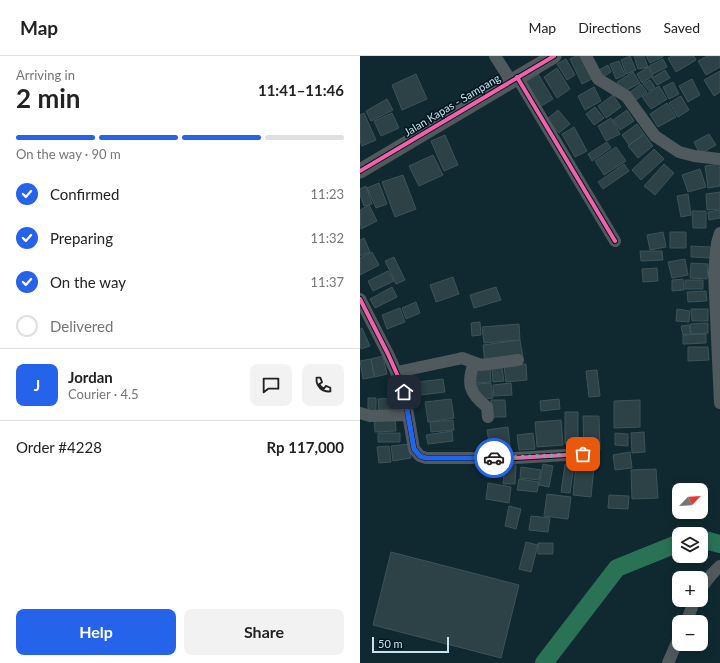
<!DOCTYPE html>
<meta charset="utf-8">
<style>
:root{--surface:#fff;--page:#f2f2f2;--text:#222;--muted:#767676;--line:#e0e0e0;--accent:#2563eb}
body{margin:0;font-family:Lato,sans-serif;background:var(--page);color:var(--text);height:100vh;display:flex;flex-direction:column;font-size:15px;white-space:nowrap}
*{box-sizing:border-box;margin:0}
p{font-size:13px;color:var(--muted)}
.icon{flex:none;width:22px;height:22px;fill:none;stroke:currentColor;stroke-width:2;stroke-linecap:round;stroke-linejoin:round}
.map{position:relative;flex:1;overflow:hidden}
.sheet{display:flex;flex-direction:column;background:var(--surface);width:360px}
.sheet>*{flex:none}
.needle{width:26px;rotate:65deg}
.buttons{position:absolute;left:312px;top:427px;display:grid;gap:8px}
.buttons a{display:grid;place-items:center;width:36px;height:36px;border-radius:8px;background:var(--surface);box-shadow:0 2px 10px #0003;font-size:20px}
.scale{position:absolute;left:12px;bottom:10px;width:77px;box-sizing:border-box;padding-left:4px;border:2px solid #c6e2ed;border-top:0;font-size:11px;line-height:14px;white-space:nowrap;color:#c6e2ed;-webkit-text-stroke:3px #01171f;paint-order:stroke}
.pin{position:absolute;display:grid;place-items:center;width:34px;height:34px;color:#fff;margin:-17px;border-radius:8px;box-shadow:0 2px 6px #0006}
.courier{position:absolute;display:grid;place-items:center;width:40px;height:40px;margin:-20px;border:3px solid #2563eb;border-radius:50%;background:#fff;color:#222;box-shadow:0 1px 5px #0007}
.head em{font-style:normal;font-weight:700}
.head div{display:flex;flex-direction:column-reverse}
.head{display:flex;align-items:center;justify-content:space-between;height:68px;padding:0 16px}
h1{font-size:26px;font-weight:700;line-height:30px}
.bar{display:grid;grid-template-columns:repeat(4,1fr);gap:6px 4px;align-content:center;height:48px;padding:0 16px}
.bar i{height:5px;border-radius:3px;background:var(--line)}
.bar .active{background:var(--accent)}
.bar p{grid-column:span 4}
.line{display:flex;align-items:center;gap:10px;padding:0 16px;border-top:1px solid var(--line)}
.line div{flex:1}
.round{display:grid;place-items:center;flex:none;width:42px;height:42px;border-radius:8px;background:var(--page)}
ol{padding:0 16px;list-style:none}
li{display:flex;align-items:center;gap:12px;height:44px}
li p{margin-inline-start:auto}
li .icon{padding:4px;border-radius:50%;background:var(--accent);color:#fff;stroke-width:4}
li:last-child{color:var(--muted)}
li i{width:22px;height:22px;border:2px solid var(--line);border-radius:50%}
.cta{display:flex;gap:8px;margin-top:auto;padding:8px 16px}
.cta a{flex:1;height:46px;border-radius:8px;background:var(--accent);color:#fff;font-size:16px;font-weight:700;line-height:46px;text-align:center}
.cta a+a{background:var(--page);color:var(--text)}
header{display:flex;align-items:center;gap:24px;box-sizing:border-box;height:56px;padding:0 20px;background:var(--surface);border-bottom:1px solid var(--line)}
header strong{font-size:19px}
nav{display:flex;gap:22px;margin-inline-start:auto;font-size:14px}
main{display:flex;flex:1;min-height:0}
.map>svg:first-child{display:block}
.lines{fill:none;stroke-linecap:round;stroke-linejoin:round}
.river{stroke:#297256;stroke-width:18}
.building{fill:#2c4247;stroke:#3b545a}
.minor{stroke:#505a5e;stroke-width:12}
.tertiary{stroke:#505a5e;stroke-width:15}
.cycleway-casing{stroke:#01171f;stroke-width:6}
.cycleway{stroke:#f560ab;stroke-width:4}
.done{stroke:#86a1ab;stroke-width:4;stroke-dasharray:0 7.2}
.route{stroke:#2563eb;stroke-width:5}
.labels{text-anchor:middle;stroke-width:3.5;stroke-linejoin:round;paint-order:stroke}
.street-label{font-size:11px;fill:#c6e2ed;stroke:#01171f}
</style>
<header>
<strong>Map</strong>
<nav><a>Map</a><a>Directions</a><a>Saved</a></nav>
</header>
<main>
<section class="sheet">
<div class="head"><div><h1>2 min</h1><p>Arriving in</p></div><em>11:41–11:46</em></div>
<div class="bar"><i class="active"></i><i class="active"></i><i class="active"></i><i></i><p>On the way · 90 m</p></div>
<ol>
<li><svg class="icon" aria-label="check" viewBox="0 0 24 24"><path d="M5 12l5 5 9-10"/></svg>Confirmed<p>11:23</p></li>
<li><svg class="icon" aria-label="check" viewBox="0 0 24 24"><path d="M5 12l5 5 9-10"/></svg>Preparing<p>11:32</p></li>
<li><svg class="icon" aria-label="check" viewBox="0 0 24 24"><path d="M5 12l5 5 9-10"/></svg>On the way<p>11:37</p></li>
<li><i></i>Delivered</li>
</ol>
<div class="line" style="height:72px"><b class="round" style="background:var(--accent);color:#fff">J</b><div><b>Jordan</b><p>Courier · 4.5</p></div><a class="round"><svg class="icon" aria-label="chat" viewBox="0 0 24 24"><path d="M4 5h16v11H9l-5 4z"/></svg></a><a class="round"><svg class="icon" aria-label="phone" viewBox="0 0 24 24"><path d="M5 4h4l2 5-3 2q2 4 5 5l2-3 5 2v4C11 20 4 13 5 4z"/></svg></a></div>
<div class="line" style="height:52px"><div>Order #4228</div><b>Rp 117,000</b></div>
<div class="cta"><a>Help</a><a>Share</a></div>
</section>
<div class="map">
<svg width="360" height="607" viewBox="0 0 360 607">
<rect width="100%" height="100%" fill="#102931"/>
<g class="lines">
<path class="river" d="M341 483 360 488
M184 607 257 512 319 487"/>
</g>
<path class="building" d="M216 0H225L236 21 222 28 210 3Z
M270 0 276 14 266 18 261 4Z
M274 0H284L288 11 278 13Z
M286 0H303V1L290 7Z
M312 0H334L336 4 316 16 308 2Z
M347 0H360V11L346 19 338 5Z
M206 3 215 19 207 24 197 8Z
M303 3 307 11 293 18 289 10Z
M259 5 265 19 256 23 250 8Z
M248 9 251 16 243 21 239 14Z
M288 11 293 20 282 27 277 18Z
M197 12 210 33 197 42 184 21Z
M305 14 310 22 297 29 292 22Z
M360 15V36L354 40 344 24Z
M273 16 280 27 263 36 257 26Z
M56 18 67 43 42 54 32 29Z
M178 18 193 43 178 52 164 27Z
M332 23 340 39 328 46 319 30Z
M290 24 295 31 289 35 283 28Z
M313 26 319 38 309 43 303 31Z
M281 28 287 36 276 44 270 36Z
M299 30 307 43 291 53 282 41Z
M234 31 241 45 225 54 218 40Z
M253 39 261 51 246 62 238 50Z
M321 40 329 54 318 61 309 47Z
M27 43 33 54 11 65 6 55Z
M307 47 316 61 298 71 290 58Z
M235 51 244 62 234 69 226 58Z
M198 54 210 68 199 77 187 63Z
M267 54 274 65 260 74 253 64Z
M4 57 16 84 2 90 0 85V59Z
M32 57 39 72 21 80 14 65Z
M251 62 260 78 246 85 238 70Z
M277 68 284 78 269 89 262 79Z
M214 71 227 95 215 101 202 78Z
M284 78 293 90 278 102 268 90Z
M349 78 356 89 340 98 334 86Z
M85 79 98 109 84 115 71 85Z
M247 86 251 92 232 105 228 98Z
M256 91 266 105 244 119 235 105Z
M294 93 304 103 281 124 272 114Z
M73 99 83 119 59 130 49 110Z
M264 108 269 115 243 133 238 126Z
M304 108 314 117 295 139 284 130Z
M360 108V130L348 132 345 110Z
M340 113 346 131 328 136 322 119Z
M43 119 56 153 35 161 22 126Z
M19 127 27 148 16 152 7 132Z
M6 130 12 148 4 150 0 139V133Z
M360 136V153L347 154 346 138Z
M328 138 331 159 321 161 317 140Z
M9 149 17 165 1 173 0 154Z
M360 154V162L349 164 348 156Z
M332 155H346V172H333Z
M303 176 306 191 290 194 287 179Z
M310 176H326V192H310Z
M4 182 10 196 0 200V184Z
M331 190 351 191 350 202 331 201Z
M280 195H302L303 204 281 205Z
M12 196 19 209 0 219V202Z
M34 201 45 224 36 228 25 205Z
M325 203 328 219 312 222 308 206Z
M331 207 348 208 347 223 330 222Z
M297 212 298 225 283 226 282 213Z
M28 215 34 225 13 235 8 225Z
M93 221 99 238 76 246 70 229Z
M323 223 324 234 312 235V224Z
M325 224H343V233H325Z
M32 231 37 241 15 252 10 243Z
M136 231 141 244 114 252 110 239Z
M346 235 347 245 328 246 327 236Z
M56 246 60 257 46 263 42 252Z
M40 252 45 266 27 273 22 259Z
M317 253 330 255 329 266 316 265Z
M331 253H348V265H332Z
M120 266 121 279 112 280 111 267Z
M348 267V277L331 278 330 268Z
M159 268 160 284 124 287 122 271Z
M329 269 331 278 323 279 321 270Z
M2 272 10 290 1 293 0 290V273Z
M346 278V287L323 288V279Z
M160 284 163 302 125 308 123 289Z
M328 291H348L349 304 328 305Z
M23 300 27 318 15 321 11 303Z
M11 303 14 321 3 323 0 305Z
M166 308 167 324 146 326 144 310Z
M130 312 131 326 116 327 115 314Z
M142 312 144 325 133 326 132 313Z
M237 314 240 340 229 341 226 315Z
M83 323 85 336 60 339 58 326Z
M131 327 133 342 118 344 117 328Z
M151 327 152 339 134 340 133 329Z
M8 342H16V358L8 357Z
M37 342 38 356 19 357 18 343Z
M91 343 94 362 68 366 65 346Z
M199 343 200 353 181 355 180 345Z
M131 344H145L146 361H131Z
M280 344V371L254 372V345Z
M205 356H218V388H205Z
M223 360H239L240 394 224 395Z
M35 361 36 375 15 376 14 362Z
M93 364 94 374 71 376 70 366Z
M201 364 203 389 177 391 175 366Z
M148 371 150 390 130 393 127 374Z
M92 375 93 385 68 388 66 379Z
M284 376 285 396 272 397 271 377Z
M18 377H40V386H18Z
M173 377 175 393 159 394 157 379Z
M255 377 268 378V390L255 389Z
M49 388 51 402 33 405 31 390Z
M29 390 31 406 19 407 17 391Z
M270 396 272 412 255 414 253 399Z
M145 408 156 409 155 428H143Z
M183 408 193 410 189 431 179 429Z
M205 408 214 409 210 437 201 436Z
M216 409 234 411 231 441 213 439Z
M161 411 181 414 179 424 160 422Z
M296 413 298 442 272 443 271 414Z
M159 423 179 426 177 436 157 434Z
M128 427 151 431 149 447 126 443Z
M187 438 211 441 208 463 184 460Z
M249 439 269 440 268 453 248 452Z
M149 450 161 453 156 473 145 470Z
M171 460 190 462 188 476 169 474Z
M166 486 178 489 171 516 159 513Z
M178 487H193V498H178Z
M31 496 159 529 141 602 13 569Z"/>
<g class="lines">
<path class="minor" d="M135 0 151 25
M226 0 238 23 266 40 295 80 319 96 334 100 360 103
M157 21 255 185
M360 177 357 187 354 217 360 347
M0 243 28 298 41 327 46 346 54 393 60 400 66 402H155L223 398
M114 307C106 328 110 338 127 351L128 361
M37 316 98 303 102 302 121 309 158 304
M0 357 10 360 48 359
M341 532 352 518 360 510
M326 566 335 544
M308 607 319 582"/>
<path class="tertiary" d="M0 115 194 0"/>
<defs>
<path id="cycleway" d="M157 21 255 185
M0 115 194 0
M0 243 28 298 41 327 46 346 54 393 60 400 66 402H155L223 398"/>
</defs>
<use href="#cycleway" class="cycleway-casing"/>
<use href="#cycleway" class="cycleway"/>
</g>
<g class="lines">
<path class="done" d="M134 402 223 398"/>
<path class="route" d="M44 336 54 393 60 400 66 402H134"/>
</g>
<g class="labels">
<g class="street-label">
<text transform="translate(92 49) rotate(-31)" y="4">Jalan Kapas - Sampang</text>
</g>
</g>
</svg>
<div class="buttons">
<a><svg class="needle" viewBox="-14 -14 28 28"><path d="M0-13l5 13h-10z" fill="#e53935"/><path d="M0 13l5-13h-10z" fill="#767676"/></svg></a>
<a><svg class="icon" aria-label="layers" viewBox="0 0 24 24"><path d="M12 4l9 5-9 5-9-5zM3 14l9 5 9-5"/></svg></a>
<a>+</a>
<a>−</a>
</div>
<div class="scale">50 m</div>
<div class="pin" style="left:223px;top:398px;background:#ea580c"><svg class="icon" aria-label="bag" viewBox="0 0 24 24"><path d="M5 8h14l-1 12H6zM9 8a3 3 0 0 1 6 0"/></svg></div>
<div class="pin" style="left:44px;top:336px;background:#1f2937"><svg class="icon" aria-label="home" viewBox="0 0 24 24"><path d="M3 11l9-7 9 7M6 9v11h12V9"/></svg></div>
<div class="courier" style="left:134px;top:402px"><svg class="icon" aria-label="car" viewBox="0 0 24 24"><path d="M5 17H2v-5l4-1 3-4h7l3 4 3 1v5h-3M9 17h6M6 11h13"/><circle cx="7" cy="17" r="2"/><circle cx="17" cy="17" r="2"/></svg></div>
</div>
</main>
